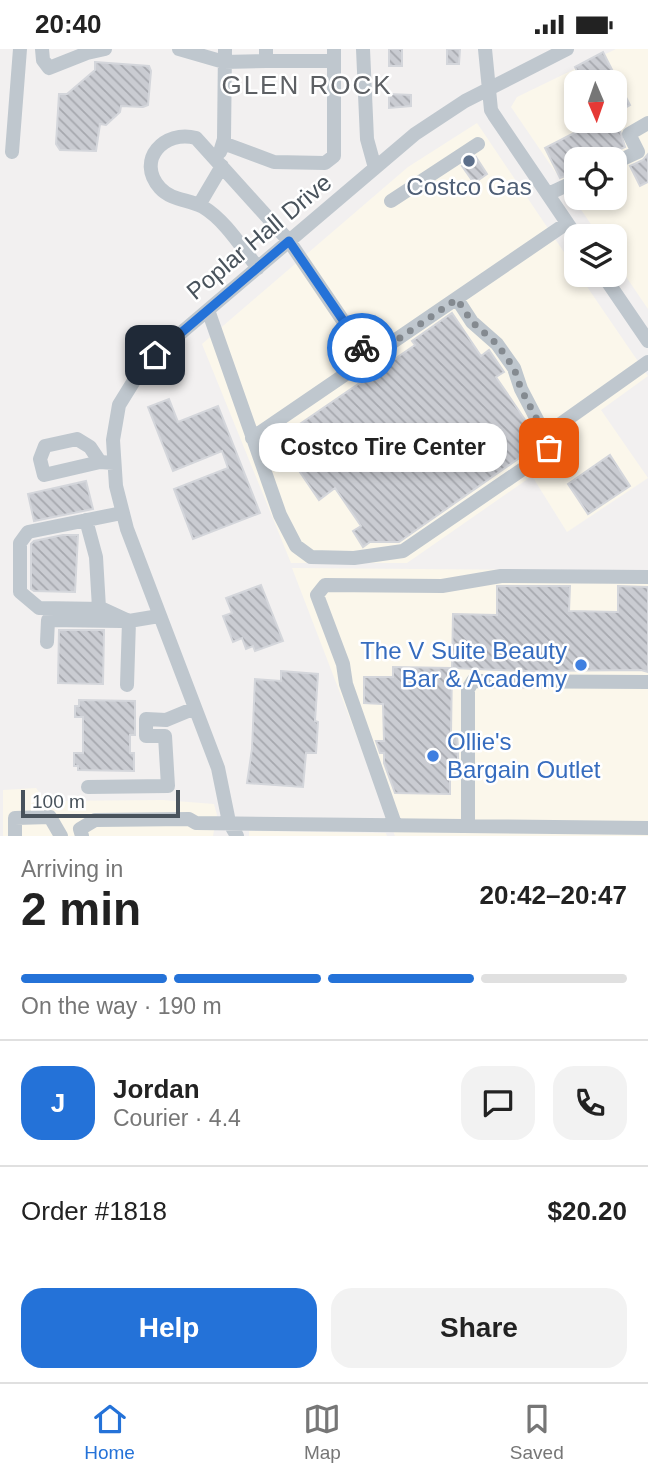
<!DOCTYPE html>
<meta charset="utf-8">
<style>
:root{--surface:#fff;--page:#f2f2f2;--text:#222;--muted:#767676;--line:#e0e0e0;--accent:#2472d8}
body{margin:0;font-family:Helvetica,sans-serif;background:var(--page);color:var(--text);height:100vh;display:flex;flex-direction:column;font-size:26px;white-space:nowrap}
*{box-sizing:border-box;margin:0}
p{font-size:23px;color:var(--muted)}
.icon{flex:none;width:38px;height:38px;fill:none;stroke:currentColor;stroke-width:2;stroke-linecap:round;stroke-linejoin:round}
.map{position:relative;height:787px;overflow:hidden}
.panel{display:flex;flex-direction:column;background:var(--surface);flex:1}
.panel>*{flex:none}
.needle{width:46px;rotate:178deg}
.controls{position:absolute;left:564px;top:21px;display:grid;gap:14px}
.controls a{display:grid;place-items:center;width:63px;height:63px;border-radius:14px;background:var(--surface);box-shadow:0 4px 10px #0003;font-size:35px}
.scale{position:absolute;left:21px;bottom:18px;width:159px;box-sizing:border-box;padding-left:7px;border:4px solid #49535c;border-top:0;font-size:19px;line-height:24px;white-space:nowrap;color:#49535c;-webkit-text-stroke:5px #fff;paint-order:stroke}
.pin{position:absolute;display:grid;place-items:center;width:60px;height:60px;color:#fff;margin:-30px;border-radius:14px;box-shadow:0 4px 10px #0006}
.courier{position:absolute;display:grid;place-items:center;width:70px;height:70px;margin:-35px;border:5px solid #2472d8;border-radius:50%;background:#fff;color:#222;box-shadow:0 2px 9px #0007}
.bubble{position:absolute;height:49px;border-radius:21px;background:var(--surface);box-shadow:0 4px 10px #0003;font-size:23px;font-weight:700;line-height:49px;text-align:center}
.overview em{font-style:normal;font-weight:700}
.overview div{display:flex;flex-direction:column-reverse}
.overview{display:flex;align-items:center;justify-content:space-between;height:119px;padding:0 21px}
h1{font-size:46px;font-weight:700;line-height:52px}
.bar{display:grid;grid-template-columns:repeat(4,1fr);gap:10px 7px;align-content:center;height:84px;padding:0 21px}
.bar i{height:9px;border-radius:5px;background:var(--line)}
.bar .active{background:var(--accent)}
.bar p{grid-column:span 4}
.line{display:flex;align-items:center;gap:18px;padding:0 21px;border-top:2px solid var(--line)}
.line div{flex:1}
.round{display:grid;place-items:center;flex:none;width:74px;height:74px;border-radius:21px;background:var(--page)}
.button{display:flex;gap:14px;margin-top:auto;padding:14px 21px}
.button a{flex:1;height:80px;border-radius:21px;background:var(--accent);color:#fff;font-size:28px;font-weight:700;line-height:80px;text-align:center}
.button a+a{background:var(--page);color:var(--text)}
.status{display:flex;justify-content:space-between;align-items:center;height:49px;padding:0 35px;background:var(--surface);direction:ltr}
.status svg{height:19px;fill:currentColor}
.tabs{display:flex;justify-content:space-around;align-items:center;height:98px;border-top:2px solid var(--line);background:var(--surface);font-size:19px;color:var(--muted)}
.tabs a{display:grid;justify-items:center;gap:4px}
.tabs .active{color:var(--accent)}
.map>svg:first-child{display:block}
.commercial{fill:#fbf7eb;fill-rule:evenodd}
.building{fill:url(#building-back-hatch);stroke:#d4d6db;stroke-width:2}
.lines{fill:none;stroke-linecap:round;stroke-linejoin:round}
.minor{stroke:#bfc7ce;stroke-width:14}
.done{stroke:#848a90;stroke-width:7;stroke-dasharray:0 12.6}
.route{stroke:#2472d8;stroke-width:9}
.service-dot{fill:#5c6f8a;stroke:#fff;stroke-width:2.5}
.shop-dot{fill:#3f7fe0;stroke:#fff;stroke-width:2.5}
.labels{text-anchor:middle;stroke-width:5;stroke-linejoin:round;paint-order:stroke}
.service-label{font-size:24px;fill:#4e5e75;stroke:#fff}
.street-label{font-size:24px;fill:#49535c;stroke:#fff}
.shop-label{font-size:24px;fill:#366cbe;stroke:#fff;text-anchor:end}
.neighbourhood-label{font-size:26px;letter-spacing:2px;fill:#5d6064;stroke:#fff}
</style>
<div class="status"><b>20:40</b><svg viewBox="0 0 49 12"><path d="M0 12V9h3v3zM5 12V6h3v6zM10 12V3h3v9zM15 12V0h3v12zM26 1h20v11H26zM47 4h2v5h-2z"/></svg></div>
<div class="map">
<svg width="648" height="787" viewBox="0 0 648 787">
<defs>
<pattern id="building-back-hatch" width="6" height="6" patternUnits="userSpaceOnUse" patternTransform="scale(1.75)"><rect width="6" height="6" fill="#caccd2"/><path d="M-1 5l2 2M0 0l6 6M5-1l2 2" fill="none" stroke="#a6a8ae"/></pattern>
</defs>
<rect width="100%" height="100%" fill="#f2f0f0"/>
<path class="commercial" d="M616 0H648V260L614 210V187H599L511 58 517 48ZM576 33H614V72H576ZM576 110H614V149H576Z
M477 74 576 221V226H579L648 327 601 361 648 429 567 483 532 427 407 514H291L202 295 408 118Z
M292 519 648 522V787H395Z
M36 739 46 752 163 751 214 755 217 766 213 787H3V741Z
M249 782 386 784 387 787H249Z"/>
<path class="building" d="M389 0H402V17H389Z
M447 0H460L459 15H447Z
M603 3 630 56 614 65V33H582L575 18Z
M95 13 149 17 151 22 148 56 143 58 121 57 120 63 106 76 100 75 96 102 60 101 56 95 59 45H67L95 21Z
M389 45 411 46V57L389 59Z
M593 72H617L625 98 610 105 605 110H576V123L560 129 545 99 580 81 579 79Z
M648 105V133L640 137 630 117 643 111Z
M476 108 487 125 474 134 462 117Z
M452 264 481 307 489 301 504 323 496 328 532 381 538 396 399 493H370L363 498 353 482 361 477 335 439 319 451 289 407 306 396 294 379 415 296 412 292Z
M169 350 178 373 218 357 260 464 193 490 174 440 228 419 222 402 173 422 148 358Z
M610 406 630 437 588 465 568 435Z
M86 432 93 460 34 472 28 445Z
M63 486H78L75 543 34 542 31 540V495L34 492Z
M261 536 283 592 255 602 253 597 246 600 242 589 233 593 223 567 232 564 226 549Z
M497 537H570L569 562 618 563V537L648 538V623L641 621 522 622 452 619 451 684 457 687 458 698V717H456L455 727H450V745L395 744 384 714V704H380L376 692H384L383 655 364 654V628H393V618L452 619 453 565 497 566Z
M59 581H104L103 635 58 634Z
M281 622 318 625 315 672 318 673 316 704H306L303 738 247 734 252 700 255 630 281 632Z
M79 651 135 652V686H130V704H134V722L78 721V717H74V704H83V668H75V657H79Z"/>
<g class="lines">
<path class="minor" d="M42 0 43 11 49 19 87 4 105 0
M179 0 224 13 266 12V0
M363 0 367 90 375 119
M485 0 491 61 494 66 576 187
M266 12H334
M223 94 274 113 325 114 334 107V0
M12 103 20 0
M220 103 224 90 225 0
M614 114 638 103 629 85 648 74
M548 145 576 132
M391 152 478 95
M199 156 222 117
M258 219C242 199 225 171 203 158 189 150 172 152 160 139 135 111 165 80 196 89L289 192 369 310
M603 226 648 292
M208 261 280 466 296 497 311 508 354 509 403 502 539 409 549 399 545 386 521 340 514 319 497 295 472 273 457 250
M545 386 648 313
M252 389 567 174
M100 413 90 398 77 390 45 397 40 410 44 426 100 413 114 414
M122 464 28 483 20 494V543L39 559 103 560 129 572
M86 471 96 508 99 559
M47 593 48 571 121 572
M127 636 129 572 159 567
M88 738 168 737 165 687H146V670L166 671 195 659
M395 775 346 635 343 615 317 546 325 536 442 537 501 527 648 528
M468 777V640L473 632 648 633
M15 787V769L50 768 61 787
M82 787 80 780 95 771 189 770 196 774 648 779
M237 787 229 773 218 719 127 480 116 437 113 391 119 356 140 322 155 306 415 85 465 52 567 0"/>
</g>
<g class="lines">
<path class="done" d="M362 299 369 310 457 250 472 273 497 295 514 319 521 340 545 386 549 399"/>
<path class="route" d="M155 306 289 192 362 299"/>
</g>
<circle class="service-dot" cx="469" cy="112" r="7"/>
<g class="shop-dot">
<circle cx="581" cy="616" r="7"/>
<circle cx="433" cy="707" r="7"/>
</g>
<g class="labels">
<g class="service-label">
<text x="469" y="146">Costco Gas</text>
</g>
<g class="street-label">
<text transform="translate(259 188) rotate(-40)" y="8">Poplar Hall Drive</text>
</g>
<g class="shop-label">
<text x="567" y="610">The V Suite Beauty<tspan x="567" dy="28">Bar &amp; Academy</tspan></text>
<text x="447" y="701" text-anchor="start">Ollie's<tspan x="447" dy="28">Bargain Outlet</tspan></text>
</g>
<g class="neighbourhood-label">
<text x="307" y="45">GLEN ROCK</text>
</g>
</g>
</svg>
<div class="controls">
<a><svg class="needle" viewBox="-14 -14 28 28"><path d="M0-13l5 13h-10z" fill="#e53935"/><path d="M0 13l5-13h-10z" fill="#767676"/></svg></a>
<a><svg class="icon" aria-label="locate" viewBox="0 0 24 24"><circle cx="12" cy="12" r="6"/><path d="M12 2v4M12 18v4M2 12h4M18 12h4"/></svg></a>
<a><svg class="icon" aria-label="layers" viewBox="0 0 24 24"><path d="M12 4l9 5-9 5-9-5zM3 14l9 5 9-5"/></svg></a>
</div>
<div class="scale">100 m</div>
<div class="pin" style="left:549px;top:399px;background:#ea580c"><svg class="icon" aria-label="bag" viewBox="0 0 24 24"><path d="M5 8h14l-1 12H6zM9 8a3 3 0 0 1 6 0"/></svg></div>
<div class="pin" style="left:155px;top:306px;background:#1f2937"><svg class="icon" aria-label="home" viewBox="0 0 24 24"><path d="M3 11l9-7 9 7M6 9v11h12V9"/></svg></div>
<div class="courier" style="left:362px;top:299px"><svg class="icon" aria-label="bike" viewBox="0 0 24 24"><circle cx="6" cy="16" r="4"/><circle cx="18" cy="16" r="4"/><path d="M6 16l4-8h5l3 8M10 8l3 8H6M13 5h3"/></svg></div>
<div class="bubble" style="left:259px;top:374px;width:248px">Costco Tire Center</div>
</div>
<section class="panel">
<div class="overview"><div><h1>2 min</h1><p>Arriving in</p></div><em>20:42–20:47</em></div>
<div class="bar"><i class="active"></i><i class="active"></i><i class="active"></i><i></i><p>On the way · 190 m</p></div>
<div class="line" style="height:126px"><b class="round" style="background:var(--accent);color:#fff">J</b><div><b>Jordan</b><p>Courier · 4.4</p></div><a class="round"><svg class="icon" aria-label="chat" viewBox="0 0 24 24"><path d="M4 5h16v11H9l-5 4z"/></svg></a><a class="round"><svg class="icon" aria-label="phone" viewBox="0 0 24 24"><path d="M5 4h4l2 5-3 2q2 4 5 5l2-3 5 2v4C11 20 4 13 5 4z"/></svg></a></div>
<div class="line" style="height:91px"><div>Order #1818</div><b>$20.20</b></div>
<div class="button"><a>Help</a><a>Share</a></div>
</section>
<nav class="tabs">
<a class="active"><svg class="icon" aria-label="home" viewBox="0 0 24 24"><path d="M3 11l9-7 9 7M6 9v11h12V9"/></svg>Home</a>
<a><svg class="icon" aria-label="map" viewBox="0 0 24 24"><path d="M3 6l6-2 6 2 6-2v14l-6 2-6-2-6 2zM9 4v14M15 6v14"/></svg>Map</a>
<a><svg class="icon" aria-label="saved" viewBox="0 0 24 24"><path d="M7 4h10v16l-5-4-5 4z"/></svg>Saved</a>
</nav>
